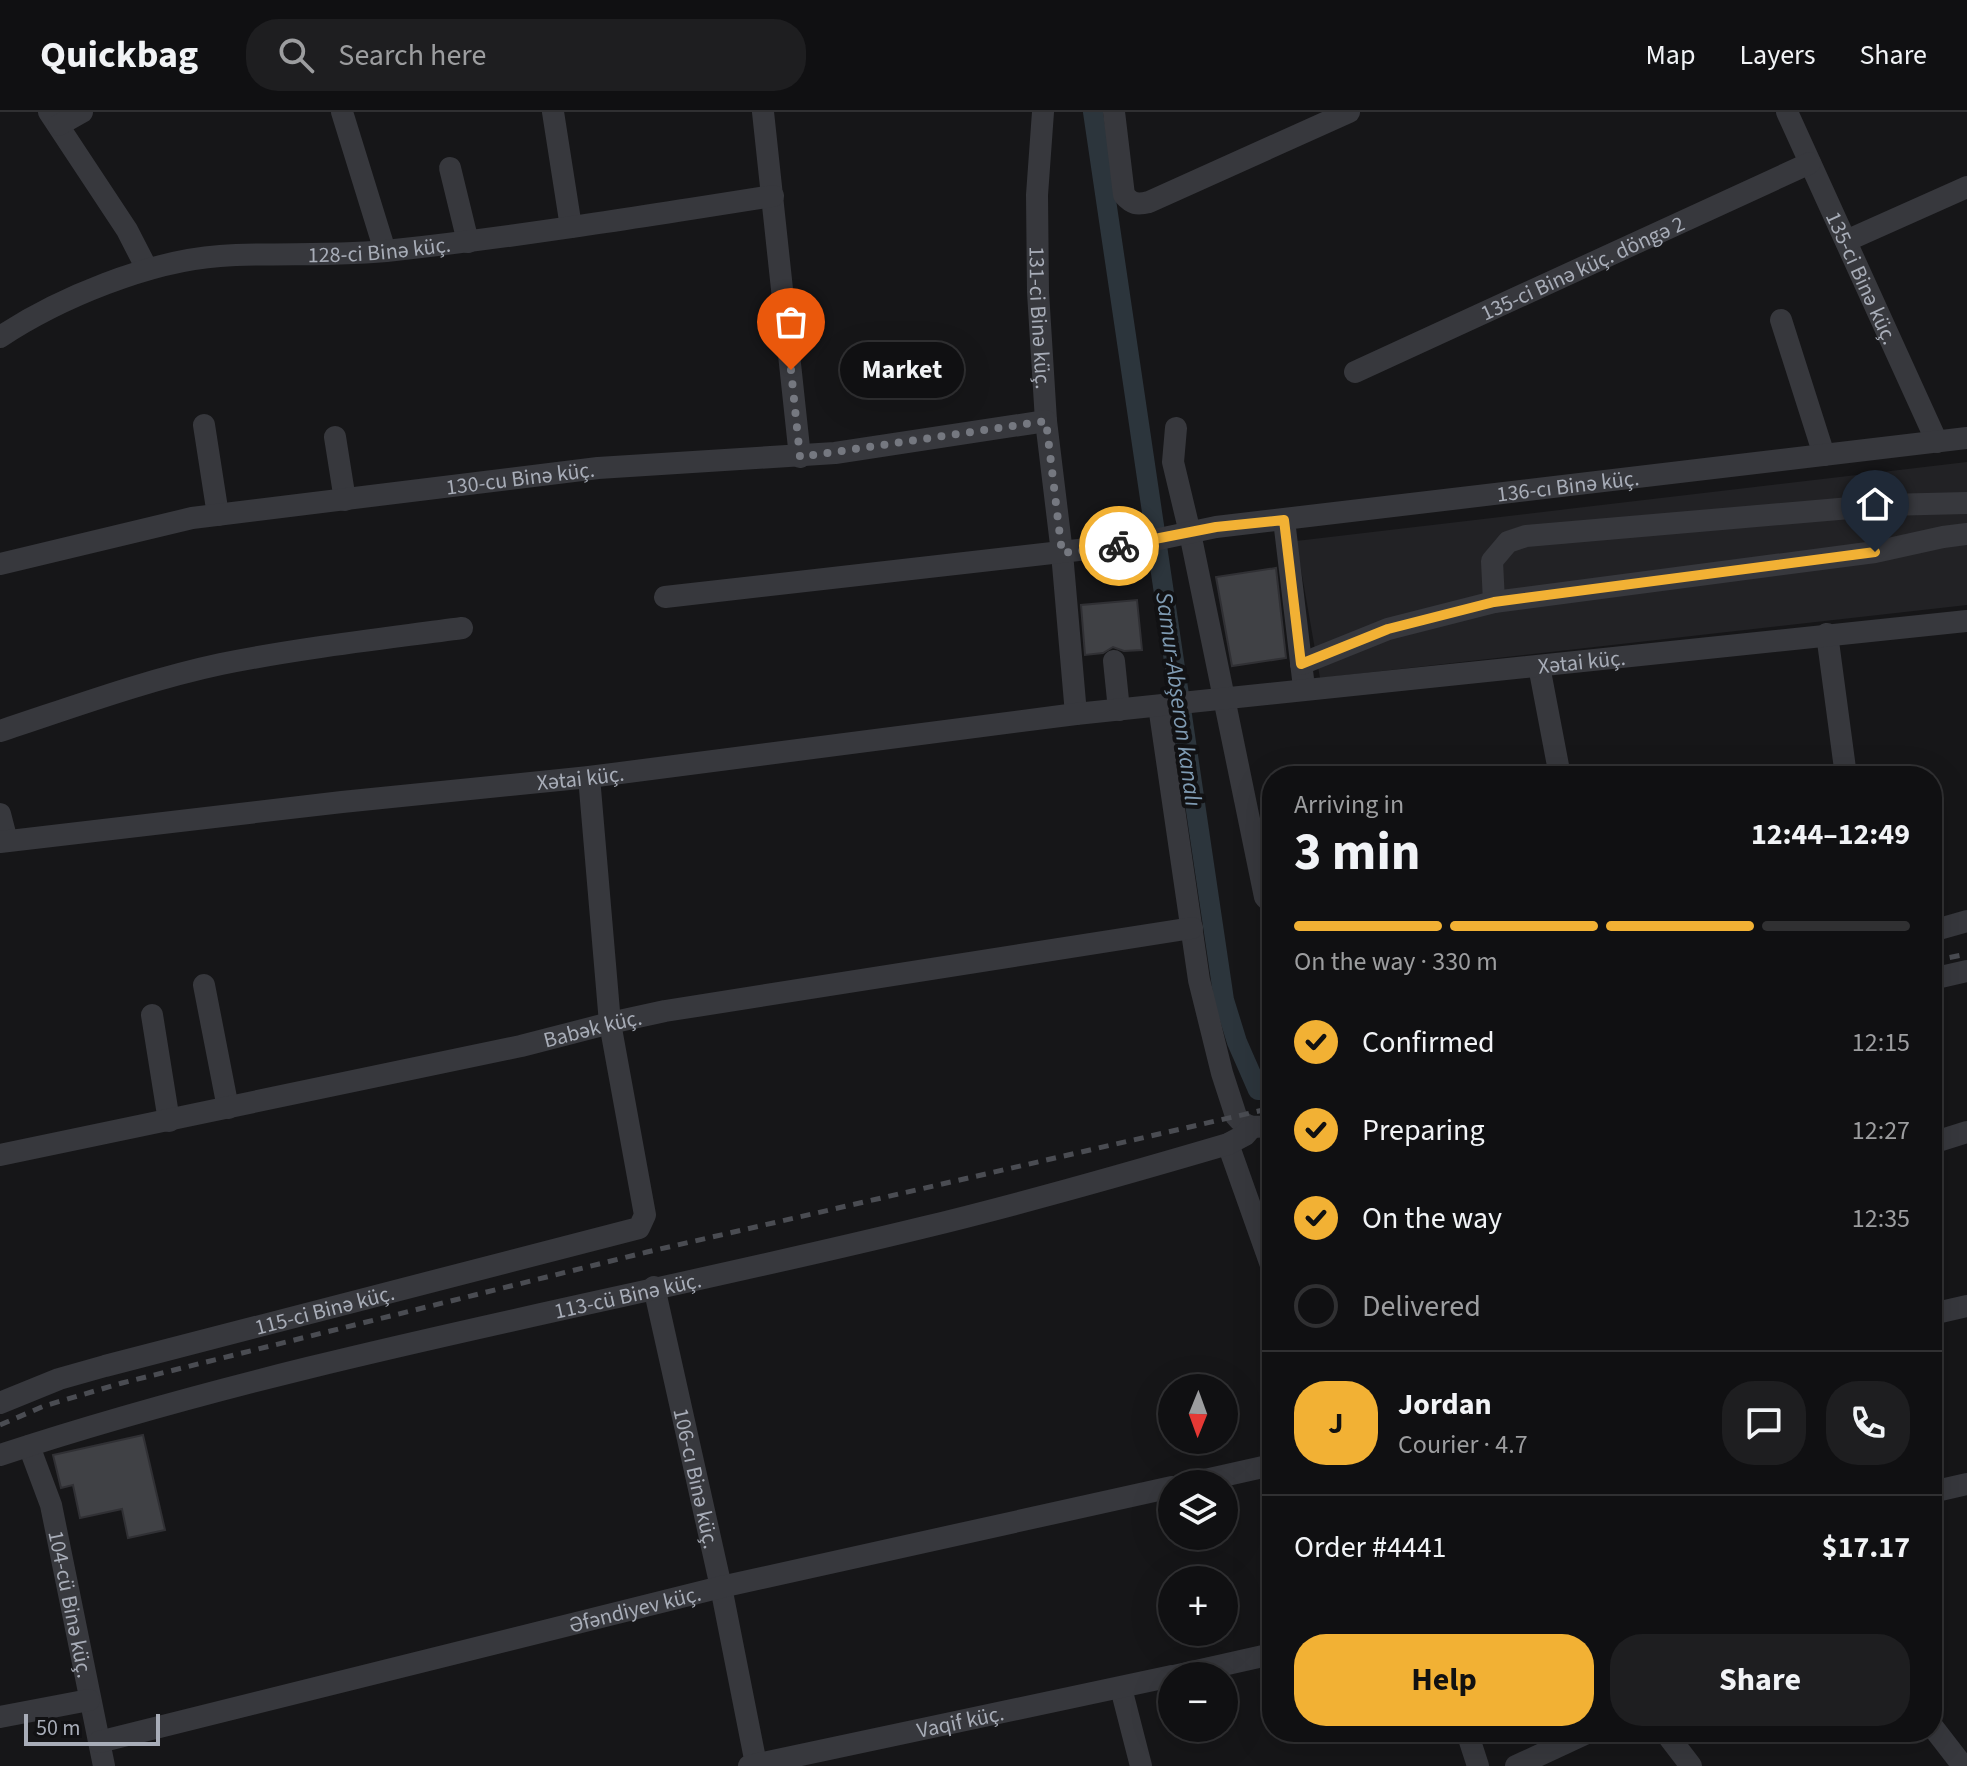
<!DOCTYPE html>
<meta charset="utf-8">
<style>
:root{--surface:#101012;--page:#1e1e20;--text:#f1f3f6;--muted:#9c9d9f;--line:#303032;--accent:#f2b134}
body{margin:0;font-family:"Source Sans 3",sans-serif;background:var(--page);color:var(--text);height:100vh;display:flex;flex-direction:column;font-size:30px;white-space:nowrap}
*{box-sizing:border-box;margin:0}
p{font-size:26px;color:var(--muted)}
.icon{flex:none;width:44px;height:44px;fill:none;stroke:currentColor;stroke-width:2;stroke-linecap:round;stroke-linejoin:round}
.map{position:relative;flex:1;overflow:hidden}
.drawer{position:absolute;left:1262px;top:654px;width:680px;height:976px;display:flex;flex-direction:column;background:var(--surface);border-radius:32px;box-shadow:0 8px 32px #0002,0 0 0 2px var(--line)}
.drawer>*{flex:none}
.needle{width:52px;rotate:181deg}
.buttons{position:absolute;left:1158px;top:1262px;display:grid;gap:16px}
.buttons a{display:grid;place-items:center;width:80px;height:80px;border-radius:50%;background:var(--surface);box-shadow:0 8px 32px #0002,0 0 0 2px var(--line);font-size:40px}
.scale{position:absolute;left:24px;bottom:20px;width:136px;box-sizing:border-box;padding-left:8px;border:4px solid #a8adb8;border-top:0;font-size:22px;line-height:28px;white-space:nowrap;color:#a8adb8;-webkit-text-stroke:6px #111113;paint-order:stroke}
.pin{position:absolute;display:grid;place-items:center;width:68px;height:68px;color:#fff;margin:-82px -34px;border-radius:50% 50% 50% 0;rotate:-45deg;box-shadow:0 0 8px #0007}
.pin .icon{rotate:45deg}
.courier{position:absolute;display:grid;place-items:center;width:80px;height:80px;margin:-40px;border:6px solid #f2b134;border-radius:50%;background:#fff;color:#222;box-shadow:0 2px 10px #0007}
.bubble{position:absolute;height:56px;border-radius:28px;background:var(--surface);box-shadow:0 8px 32px #0002,0 0 0 2px var(--line);font-size:26px;font-weight:700;line-height:56px;text-align:center}
.head em{font-style:normal;font-weight:700}
.head div{display:flex;flex-direction:column-reverse}
.head{display:flex;align-items:center;justify-content:space-between;height:136px;padding:0 32px}
h1{font-size:52px;font-weight:700;line-height:60px}
.bar{display:grid;grid-template-columns:repeat(4,1fr);gap:12px 8px;align-content:center;height:96px;padding:0 32px}
.bar i{height:10px;border-radius:6px;background:var(--line)}
.bar .on{background:var(--accent)}
.bar p{grid-column:span 4}
.line{display:flex;align-items:center;gap:20px;padding:0 32px;border-top:2px solid var(--line)}
.line div{flex:1}
.round{display:grid;place-items:center;flex:none;width:84px;height:84px;border-radius:32px;background:var(--page)}
ol{padding:0 32px;list-style:none}
li{display:flex;align-items:center;gap:24px;height:88px}
li p{margin-inline-start:auto}
li .icon{padding:8px;border-radius:50%;background:var(--accent);color:#111;stroke-width:4}
li:last-child{color:var(--muted)}
li i{width:44px;height:44px;border:4px solid var(--line);border-radius:50%}
.button{display:flex;gap:16px;margin-top:auto;padding:16px 32px}
.button a{flex:1;height:92px;border-radius:32px;background:var(--accent);color:#111;font-size:32px;font-weight:700;line-height:92px;text-align:center}
.button a+a{background:var(--page);color:var(--text)}
header{display:flex;align-items:center;gap:48px;box-sizing:border-box;height:112px;padding:0 40px;background:var(--surface);border-bottom:2px solid var(--line)}
header strong{font-size:38px}
nav{display:flex;gap:44px;margin-inline-start:auto;font-size:28px}
.search{width:560px;height:72px;background:var(--page);display:flex;align-items:center;gap:20px;box-sizing:border-box;padding:0 28px;border-radius:32px;color:var(--muted);font-size:30px}
.map>svg:first-child{display:block}
.built{fill:#222225}
.lines{fill:none;stroke-linecap:round;stroke-linejoin:round}
.canal{stroke:#2c353c;stroke-width:20}
.building{fill:#404145;stroke:#303034;stroke-width:2}
.minor{stroke:#37383d;stroke-width:22}
.rail{stroke:#4a4c52;stroke-width:5;stroke-dasharray:10 8;stroke-linecap:butt}
.done{stroke:#757880;stroke-width:8;stroke-dasharray:0 14.4}
.route{stroke:#f2b134;stroke-width:10}
.labels{text-anchor:middle;stroke-width:8;stroke-linejoin:round;paint-order:stroke}
.street-label{font-size:22px;fill:#a8adb8;stroke:#111113}
.water-label{font-size:24px;font-style:italic;fill:#7f9bb3;stroke:#111113}
</style>
<header>
<strong>Quickbag</strong>
<div class="search"><svg class="icon" aria-label="search" viewBox="0 0 24 24"><circle cx="10" cy="10" r="6"/><path d="M15 15l6 6"/></svg>Search here</div>
<nav><a>Map</a><a>Layers</a><a>Share</a></nav>
</header>
<div class="map">
<svg width="1967" height="1654" viewBox="0 0 1967 1654">
<rect width="100%" height="100%" fill="#161618"/>
<path class="built" d="M1967 350V493L1320 566 1296 429Z"/>
<g class="lines">
<path class="canal" d="M1093 0 1224 888 1237 930 1258 978"/>
</g>
<path class="building" d="M1276 456 1286 546 1232 554 1216 465Z
M1137 488 1142 538 1124 539 1113 535 1103 541 1085 543 1081 493Z
M143 1323 165 1418 128 1426 122 1397 80 1406 73 1373 61 1376 53 1343Z"/>
<g class="lines">
<g class="minor">
<path d="M49 0 127 118 147 157"/>
<path d="M342 0 385 139"/>
<path d="M553 0 571 115"/>
<path d="M763 0 800 345"/>
<path id="s1" d="M1043 0 1037 83 1038 180 1046 309 1062 441 1076 602"/>
<path d="M1114 0 1124 83C1132 92 1137 93 1149 90L1349 0"/>
<path id="s2" d="M1787 0 1937 330"/>
<path d="M59 13 82 0"/>
<path d="M450 56 468 130"/>
<path d="M1846 129 1967 75"/>
<path d="M1781 208 1824 343"/>
<path id="s3" d="M0 225C59 186 149 149 220 144 278 140 337 145 395 138 522 124 647 104 773 84"/>
<path id="s4" d="M1355 260 1810 51"/>
<path d="M204 313 218 403"/>
<path d="M1176 316 1173 350 1190 421 1265 785 1272 792"/>
<path d="M335 325 345 388"/>
<path d="M1284 408 1303 567"/>
<path id="s5" d="M0 452 192 406 598 356 835 341 1046 309"/>
<path id="s6" d="M665 485 1140 431 1216 415 1967 326"/>
<path d="M1494 490 1492 449 1508 430 1526 424 1885 393 1967 391"/>
<path d="M1827 522 1846 664"/>
<path d="M1114 549 1119 598"/>
<path d="M1301 552 1388 517 1494 490 1875 440 1943 425 1967 422"/>
<path d="M1539 554 1560 664"/>
<path d="M1159 594 1199 868 1222 961 1236 1004C1246 1017 1257 1016 1272 1013"/>
<path d="M0 619C73 595 146 568 221 552 300 536 381 527 462 516"/>
<path d="M0 702 7 729"/>
<path id="s7" d="M0 730 342 690 589 665 1076 602 1967 509"/>
<path d="M1932 819 1967 809"/>
<path d="M1932 867 1967 859"/>
<path d="M204 873 228 996"/>
<path d="M152 903 169 1009"/>
<path d="M1932 1031 1967 1020"/>
<path d="M1228 1032 1272 1156"/>
<path id="s8" d="M0 1043 521 934 610 911 665 899 1192 816"/>
<path id="s9" d="M654 1175 721 1475 756 1652"/>
<path d="M1932 1202 1967 1194"/>
<path id="s10" d="M0 1291 59 1267 105 1254 639 1116 645 1103 610 911 589 665"/>
<path id="s11" d="M29 1334 51 1393 104 1654"/>
<path id="s12" d="M0 1343C301 1244 614 1191 921 1116 1025 1091 1126 1062 1228 1032L1245 1023 1251 1016"/>
<path d="M1187 1372 1272 1353"/>
<path d="M1932 1380 1967 1372"/>
<path d="M1174 1564 1272 1542"/>
<path d="M1121 1576 1141 1654"/>
<path d="M0 1605 89 1588"/>
<path d="M1932 1614 1963 1654"/>
<path d="M1467 1620 1478 1654"/>
<path d="M1665 1620 1691 1654"/>
<path id="s13" d="M99 1630 721 1475 1172 1375"/>
<path id="s14" d="M749 1654 1172 1564"/>
<path d="M1516 1654 1589 1620"/>
</g>
<path class="rail" d="M1932 849 1967 842
M0 1313 44 1294 122 1271 647 1140 1272 996"/>
</g>
<g class="lines">
<path class="done" d="M791 258 800 345 1046 309 1062 441 1119 434"/>
<path class="route" d="M1119 434 1216 415 1284 408 1301 552 1388 517 1494 490 1875 440"/>
</g>
<g class="labels">
<g class="street-label">
<text dy="8" stroke="none"><textPath href="#s3" startOffset="396">128-ci Binə küç.</textPath></text>
<text dy="8" stroke="none"><textPath href="#s4" startOffset="250">135-ci Binə küç. döngə 2</textPath></text>
<text dy="8" stroke="none"><textPath href="#s2" startOffset="182">135-ci Binə küç.</textPath></text>
<text dy="8" stroke="none"><textPath href="#s1" startOffset="206">131-ci Binə küç.</textPath></text>
<text dy="8" stroke="none"><textPath href="#s5" startOffset="528">130-cu Binə küç.</textPath></text>
<text dy="8" stroke="none"><textPath href="#s6" startOffset="910">136-cı Binə küç.</textPath></text>
<text dy="8" stroke="none"><textPath href="#s7" startOffset="1592">Xətai küç.</textPath></text>
<text dy="8" stroke="none"><textPath href="#s7" startOffset="584">Xətai küç.</textPath></text>
<text dy="8" stroke="none"><textPath href="#s8" startOffset="606">Babək küç.</textPath></text>
<text dy="8" stroke="none"><textPath href="#s12" startOffset="648">113-cü Binə küç.</textPath></text>
<text dy="8" stroke="none"><textPath href="#s10" startOffset="338">115-ci Binə küç.</textPath></text>
<text dy="8" stroke="none"><textPath href="#s9" startOffset="196">106-cı Binə küç.</textPath></text>
<text dy="8" stroke="none"><textPath href="#s11" startOffset="164">104-cü Binə küç.</textPath></text>
<text dy="8" stroke="none"><textPath href="#s13" startOffset="552">Əfəndiyev küç.</textPath></text>
<text dy="8" stroke="none"><textPath href="#s14" startOffset="216">Vaqif küç.</textPath></text>
</g>
<g class="water-label">
<text transform="translate(1179 587) rotate(82)" y="8">Samur-Abşeron kanalı</text>
</g>
</g>
</svg>
<div class="buttons">
<a><svg class="needle" viewBox="-14 -14 28 28"><path d="M0-13l5 13h-10z" fill="#e53935"/><path d="M0 13l5-13h-10z" fill="#9c9d9f"/></svg></a>
<a><svg class="icon" aria-label="layers" viewBox="0 0 24 24"><path d="M12 4l9 5-9 5-9-5zM3 14l9 5 9-5"/></svg></a>
<a>+</a>
<a>−</a>
</div>
<div class="scale">50 m</div>
<div class="pin" style="left:791px;top:258px;background:#ea580c"><svg class="icon" aria-label="bag" viewBox="0 0 24 24"><path d="M5 8h14l-1 12H6zM9 8a3 3 0 0 1 6 0"/></svg></div>
<div class="pin" style="left:1875px;top:440px;background:#1f2937"><svg class="icon" aria-label="home" viewBox="0 0 24 24"><path d="M3 11l9-7 9 7M6 9v11h12V9"/></svg></div>
<div class="courier" style="left:1119px;top:434px"><svg class="icon" aria-label="bike" viewBox="0 0 24 24"><circle cx="6" cy="16" r="4"/><circle cx="18" cy="16" r="4"/><path d="M6 16l4-8h5l3 8M10 8l3 8H6M13 5h3"/></svg></div>
<div class="bubble" style="left:840px;top:230px;width:124px">Market</div>
<section class="drawer">
<div class="head"><div><h1>3 min</h1><p>Arriving in</p></div><em>12:44–12:49</em></div>
<div class="bar"><i class="on"></i><i class="on"></i><i class="on"></i><i></i><p>On the way · 330 m</p></div>
<ol>
<li><svg class="icon" aria-label="check" viewBox="0 0 24 24"><path d="M5 12l5 5 9-10"/></svg>Confirmed<p>12:15</p></li>
<li><svg class="icon" aria-label="check" viewBox="0 0 24 24"><path d="M5 12l5 5 9-10"/></svg>Preparing<p>12:27</p></li>
<li><svg class="icon" aria-label="check" viewBox="0 0 24 24"><path d="M5 12l5 5 9-10"/></svg>On the way<p>12:35</p></li>
<li><i></i>Delivered</li>
</ol>
<div class="line" style="height:144px"><b class="round" style="background:var(--accent);color:#111">J</b><div><b>Jordan</b><p>Courier · 4.7</p></div><a class="round"><svg class="icon" aria-label="chat" viewBox="0 0 24 24"><path d="M4 5h16v11H9l-5 4z"/></svg></a><a class="round"><svg class="icon" aria-label="phone" viewBox="0 0 24 24"><path d="M5 4h4l2 5-3 2q2 4 5 5l2-3 5 2v4C11 20 4 13 5 4z"/></svg></a></div>
<div class="line" style="height:104px"><div>Order #4441</div><b>$17.17</b></div>
<div class="button"><a>Help</a><a>Share</a></div>
</section>
</div>
